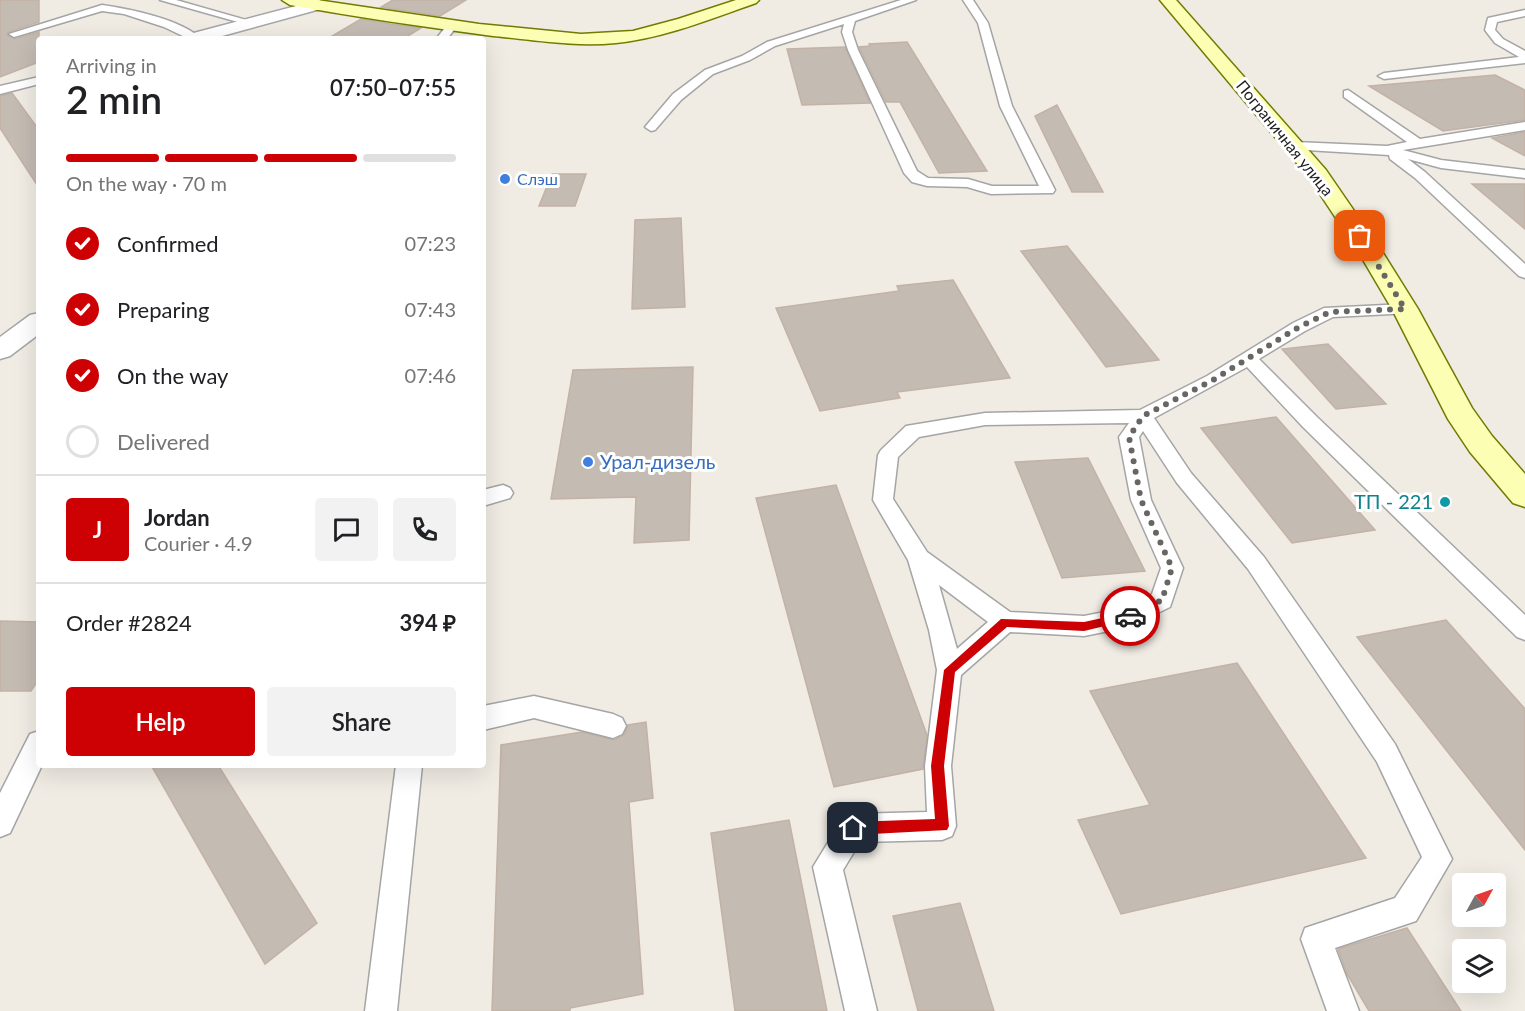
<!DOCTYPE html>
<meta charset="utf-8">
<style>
:root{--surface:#fff;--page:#f2f2f2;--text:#202124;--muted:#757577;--line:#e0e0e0;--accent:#cd0004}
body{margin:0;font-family:Lato,sans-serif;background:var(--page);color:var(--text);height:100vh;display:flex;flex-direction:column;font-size:22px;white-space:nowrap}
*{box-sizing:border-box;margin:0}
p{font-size:20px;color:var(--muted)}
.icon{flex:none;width:33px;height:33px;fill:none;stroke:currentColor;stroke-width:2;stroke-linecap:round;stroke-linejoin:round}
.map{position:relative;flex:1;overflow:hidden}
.side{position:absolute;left:36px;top:36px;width:450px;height:732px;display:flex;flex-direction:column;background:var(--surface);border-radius:6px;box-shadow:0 6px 24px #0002}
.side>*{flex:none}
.needle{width:39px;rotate:50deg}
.controls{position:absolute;left:1452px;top:873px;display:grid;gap:12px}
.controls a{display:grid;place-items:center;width:54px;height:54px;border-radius:6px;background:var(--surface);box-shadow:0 6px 24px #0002;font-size:30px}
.pin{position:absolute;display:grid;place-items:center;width:51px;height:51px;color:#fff;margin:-26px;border-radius:12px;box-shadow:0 3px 9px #0006}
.courier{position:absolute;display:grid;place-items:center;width:60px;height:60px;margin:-30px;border:4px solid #cd0004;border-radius:50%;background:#fff;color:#222;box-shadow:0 2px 8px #0007}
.head em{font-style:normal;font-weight:600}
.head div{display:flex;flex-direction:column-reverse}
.head{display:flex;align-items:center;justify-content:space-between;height:102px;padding:0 30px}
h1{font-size:39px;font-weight:600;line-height:45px}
.bar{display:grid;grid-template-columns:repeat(4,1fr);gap:9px 6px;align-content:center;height:72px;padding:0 30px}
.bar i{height:8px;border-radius:4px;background:var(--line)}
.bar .selected{background:var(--accent)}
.bar p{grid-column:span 4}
.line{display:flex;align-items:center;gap:15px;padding:0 30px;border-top:2px solid var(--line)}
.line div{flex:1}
.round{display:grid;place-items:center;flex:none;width:63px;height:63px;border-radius:6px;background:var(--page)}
ol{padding:0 30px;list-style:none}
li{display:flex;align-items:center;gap:18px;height:66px}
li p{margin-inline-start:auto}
li .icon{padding:6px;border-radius:50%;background:var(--accent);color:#fff;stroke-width:4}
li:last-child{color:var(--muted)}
li i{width:33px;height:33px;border:3px solid var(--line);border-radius:50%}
.action{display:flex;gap:12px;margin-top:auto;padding:12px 30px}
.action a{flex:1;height:69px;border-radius:6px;background:var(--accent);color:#fff;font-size:24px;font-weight:600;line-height:69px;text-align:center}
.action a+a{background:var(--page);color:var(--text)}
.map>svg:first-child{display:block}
.building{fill:#c4bbb3;stroke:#c3b2a5;stroke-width:1.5}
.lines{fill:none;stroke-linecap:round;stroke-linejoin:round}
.lane-casing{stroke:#a5a5a5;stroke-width:3}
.street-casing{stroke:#a5a5a5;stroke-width:3}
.secondary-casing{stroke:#707b00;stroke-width:3}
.lane{fill:#fff;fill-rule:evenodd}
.street{fill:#fff;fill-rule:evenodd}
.secondary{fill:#fcfeb4;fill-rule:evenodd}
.route{fill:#cd0004}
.done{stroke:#686663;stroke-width:6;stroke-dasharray:0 10.8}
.shop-dot{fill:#3f7fe0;stroke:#fff;stroke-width:2}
.culture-dot{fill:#0f9aa8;stroke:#fff;stroke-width:2}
.labels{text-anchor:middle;stroke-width:6;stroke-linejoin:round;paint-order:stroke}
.far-street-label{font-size:16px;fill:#1e1e1e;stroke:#fff}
.far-shop-label{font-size:16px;fill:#366cbe;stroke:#fff;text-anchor:start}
.shop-label{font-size:20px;fill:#366cbe;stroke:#fff;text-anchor:start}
.culture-label{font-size:20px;fill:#0d838f;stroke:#fff;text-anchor:end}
</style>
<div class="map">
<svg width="1525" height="1011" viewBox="0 0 1525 1011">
<rect width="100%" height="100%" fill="#f0ece4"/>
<path class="building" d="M0 0H39V22L8 32 7 35 15 39 39 32V62L0 77Z
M393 0H466L440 16 381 7Z
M361 19 391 24 421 28 403 39H327Z
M907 42 987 171 939 173 900 102H886L859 47 870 46 869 44Z
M845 47 870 103 802 105 787 49Z
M1495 75 1525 90V120L1443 131 1369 86Z
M12 93 39 130V188L0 128V96Z
M1057 105 1103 192H1072L1035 116Z
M1525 132V156L1492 138Z
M552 174H586L575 206H539Z
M1472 184H1525V229Z
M681 218 685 307 632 309 635 220Z
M1067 246 1159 360 1106 367 1021 251Z
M953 280 1010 378 897 392 900 398 820 411 776 308 899 291 897 286Z
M1328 344 1386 404 1336 409 1282 349Z
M693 367 689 540 634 543 636 497 551 499 573 370Z
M1276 417 1375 530 1292 543 1201 428Z
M1088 458 1145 571 1062 578 1015 462Z
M836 485 927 735 923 769 834 787 756 498Z
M1446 620 1525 709V850L1357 637Z
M0 621 39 622V679L31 691H0Z
M1237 663 1366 858 1121 914 1078 820 1150 805 1090 691Z
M646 722 653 798 629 802 643 994 570 1008V1011H492L501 745 582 732 614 740 624 735 628 725Z
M151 765H218L317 923 265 964Z
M789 820 827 1011H735L711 833Z
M960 903 994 1011H918L893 916Z
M1407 928 1461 1011H1369L1347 974 1338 949Z"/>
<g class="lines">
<defs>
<path id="lane" d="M160 0H176L257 23 252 26Z
M901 0H916L855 21 852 32 858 50 917 171 928 178 968 179 992 186H1039L1000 106 978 23 963 0H973L988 23 1012 106 1055 190 1053 193 991 194 967 187 927 186 912 182 904 173 848 50 842 32 844 24 775 46 750 60 713 74 681 100 655 130 651 131 645 127 673 94 705 70 742 56 767 42Z
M102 5C130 9 180 19 200 38L189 39 164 27 124 14 102 11 14 37 9 34Z
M1525 10V16L1497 22 1495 30 1503 39 1525 51V63L1384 79 1378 76 1384 73 1519 57 1495 43 1485 30 1488 18Z
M452 23 457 26 447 39H436L448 24Z
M39 77V84L0 94V86Z
M1348 90 1420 139 1525 122V130L1403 150 1441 160 1525 170V178L1441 168 1408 159 1425 172 1525 264V278L1519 276 1415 178 1390 159 1389 155 1290 149 1288 146 1290 143 1295 142 1387 146 1407 142 1344 97V91Z
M1405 304 1411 305 1413 309 1411 313 1333 317 1305 331 1259 359 1317 417 1525 615V640L1517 637 1303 427 1247 367 1154 418 1191 473 1264 557 1395 744 1452 859 1416 921 1335 948 1359 1011H1327L1301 939 1305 928 1395 898 1422 857 1377 762 1248 569 1177 483 1143 431 1139 437 1151 500 1183 568 1170 607 1129 627 1084 636 1010 632 961 675 951 766 956 826 952 836 942 840 860 842 843 870 877 1011H845L813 867 843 818 853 814 927 812 925 766 937 670 929 630 908 560 873 500 878 455 881 450 906 426 985 413 1140 410 1207 376 1293 323 1324 308ZM1129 423 1119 437 1131 500 1161 568 1152 594 1125 608 1084 616 1010 612 927 552 893 499 898 457 919 437 985 425ZM939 585 988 622 957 649Z
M503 485 510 488 513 493 510 498 483 506V490Z
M534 696 613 714 622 718 626 726 622 734 613 738 534 718 483 730V706Z
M39 731V765H42L10 833 0 837V793L30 734Z
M396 765H422L397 1011H365Z"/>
<path id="street" d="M319 0 327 5 324 8 211 39H184L186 35Z
M39 313V334L10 356 0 359V337L30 315Z"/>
<path id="secondary" d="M282 0H317L479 24 581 34 633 31 678 19 736 0H759L756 3C711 19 664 38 616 43 575 47 534 40 493 36 425 27 357 17 290 5Z
M1160 0H1176L1326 170 1383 253 1418 309 1472 408 1492 436 1525 474V507L1513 503 1470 452 1448 419 1392 309 1359 253 1310 179Z"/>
</defs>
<use href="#lane" class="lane-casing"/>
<use href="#street" class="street-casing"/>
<use href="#secondary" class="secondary-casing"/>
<use href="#lane" class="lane"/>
<use href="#street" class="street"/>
<use href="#secondary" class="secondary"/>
</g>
<path class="route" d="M1130 612 1136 616 1134 619 1084 631 1007 627 955 672 944 766 949 826 947 830 853 835 848 833 846 828 848 824 853 822 935 819 931 766 944 670 1001 619 1084 622Z"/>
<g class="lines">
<path class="done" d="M1130 616 1162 600 1172 568 1141 500 1129 437 1143 416 1213 380 1299 327 1330 312 1405 309 1360 236"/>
</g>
<g class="shop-dot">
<circle cx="505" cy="179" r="6"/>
<circle cx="588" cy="462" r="6"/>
</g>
<circle class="culture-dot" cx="1445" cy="502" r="6"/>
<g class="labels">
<g class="far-street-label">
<text transform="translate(1285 138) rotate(51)" y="6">Пограничная улица</text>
</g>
<g class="far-shop-label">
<text x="517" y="185">Слэш</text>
</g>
<g class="shop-label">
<text x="600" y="469">Урал-дизель</text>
</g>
<g class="culture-label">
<text x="1433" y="509">ТП - 221</text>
</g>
</g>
</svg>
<div class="controls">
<a><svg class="needle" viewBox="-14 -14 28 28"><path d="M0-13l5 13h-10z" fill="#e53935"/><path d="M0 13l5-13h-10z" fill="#757577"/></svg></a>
<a><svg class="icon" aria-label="layers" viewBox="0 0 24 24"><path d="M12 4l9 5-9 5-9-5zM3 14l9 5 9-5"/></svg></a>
</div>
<div class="pin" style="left:1360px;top:236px;background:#ea580c"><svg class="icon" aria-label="bag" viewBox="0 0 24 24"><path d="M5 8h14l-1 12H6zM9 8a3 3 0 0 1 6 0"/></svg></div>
<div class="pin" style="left:853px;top:828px;background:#1f2937"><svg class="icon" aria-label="home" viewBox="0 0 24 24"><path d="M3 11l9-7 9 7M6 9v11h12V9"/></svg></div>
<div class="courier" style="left:1130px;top:616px"><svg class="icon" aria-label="car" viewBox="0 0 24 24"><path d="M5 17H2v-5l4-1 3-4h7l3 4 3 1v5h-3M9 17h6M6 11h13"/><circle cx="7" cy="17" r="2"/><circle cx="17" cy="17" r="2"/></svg></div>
<section class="side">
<div class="head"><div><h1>2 min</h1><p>Arriving in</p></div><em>07:50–07:55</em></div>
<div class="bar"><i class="selected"></i><i class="selected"></i><i class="selected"></i><i></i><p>On the way · 70 m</p></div>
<ol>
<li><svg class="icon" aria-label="check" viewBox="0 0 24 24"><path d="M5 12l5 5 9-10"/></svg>Confirmed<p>07:23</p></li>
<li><svg class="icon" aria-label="check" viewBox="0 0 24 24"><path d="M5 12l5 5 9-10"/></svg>Preparing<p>07:43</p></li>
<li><svg class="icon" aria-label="check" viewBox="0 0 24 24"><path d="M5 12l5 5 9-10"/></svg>On the way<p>07:46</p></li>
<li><i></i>Delivered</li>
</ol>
<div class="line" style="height:108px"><b class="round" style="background:var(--accent);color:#fff">J</b><div><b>Jordan</b><p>Courier · 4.9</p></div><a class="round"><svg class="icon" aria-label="chat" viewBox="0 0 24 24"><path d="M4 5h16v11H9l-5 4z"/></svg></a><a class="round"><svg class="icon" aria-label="phone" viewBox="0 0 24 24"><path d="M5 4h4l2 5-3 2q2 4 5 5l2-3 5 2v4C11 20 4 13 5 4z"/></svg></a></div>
<div class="line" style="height:78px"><div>Order #2824</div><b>394 ₽</b></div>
<div class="action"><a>Help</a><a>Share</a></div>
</section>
</div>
